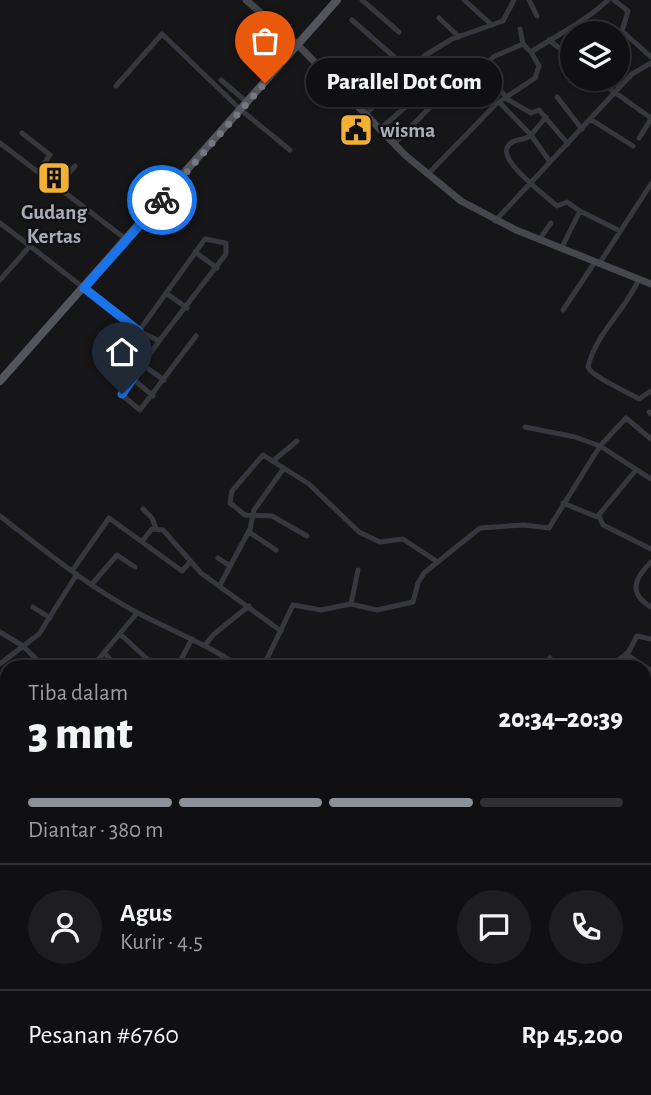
<!DOCTYPE html>
<html lang="id">
<meta charset="utf-8">
<style>
:root{--surface:#101012;--page:#1e1e20;--text:#f1f3f6;--muted:#9c9d9f;--line:#303032;--accent:#8c9099}
body{margin:0;font-family:"Alegreya Sans",sans-serif;background:var(--page);color:var(--text);height:100vh;display:flex;flex-direction:column;font-size:26px;white-space:nowrap}
*{box-sizing:border-box;margin:0}
p{font-size:23px;color:var(--muted)}
.icon{flex:none;width:38px;height:38px;fill:none;stroke:currentColor;stroke-width:2;stroke-linecap:round;stroke-linejoin:round}
.map{position:relative;flex:1;overflow:hidden}
.side{position:absolute;left:0px;top:660px;width:651px;height:436px;display:flex;flex-direction:column;background:var(--surface);border-radius:21px 21px 0 0;box-shadow:0 2px 5px #0004,0 0 0 2px var(--line)}
.side>*{flex:none}
.tools{position:absolute;left:560px;top:21px;display:grid;gap:14px}
.tools a{display:grid;place-items:center;width:70px;height:70px;border-radius:50%;background:var(--surface);box-shadow:0 2px 5px #0004,0 0 0 2px var(--line);font-size:35px}
.pin{position:absolute;display:grid;place-items:center;width:60px;height:60px;color:#fff;margin:-72px -30px;border-radius:50% 50% 50% 0;rotate:-45deg;box-shadow:0 0 7px #0007}
.pin .icon{rotate:45deg}
.courier{position:absolute;display:grid;place-items:center;width:70px;height:70px;margin:-35px;border:5px solid #1a73e8;border-radius:50%;background:#fff;color:#222;box-shadow:0 2px 9px #0007}
.bubble{position:absolute;height:49px;border-radius:24px;background:var(--surface);box-shadow:0 2px 5px #0004,0 0 0 2px var(--line);font-size:23px;font-weight:800;line-height:49px;text-align:center}
.overview em{font-style:normal;font-weight:800}
.overview div{display:flex;flex-direction:column-reverse}
.overview{display:flex;align-items:center;justify-content:space-between;height:119px;padding:0 28px}
h1{font-size:46px;font-weight:800;line-height:52px}
.bar{display:grid;grid-template-columns:repeat(4,1fr);gap:10px 7px;align-content:center;height:84px;padding:0 28px}
.bar i{height:9px;border-radius:5px;background:var(--line)}
.bar .on{background:var(--accent)}
.bar p{grid-column:span 4}
.line{display:flex;align-items:center;gap:18px;padding:0 28px;border-top:2px solid var(--line)}
.line div{flex:1}
.round{display:grid;place-items:center;flex:none;width:74px;height:74px;border-radius:37px;background:var(--page)}
.map>svg:first-child{display:block}
.lines{fill:none;stroke-linecap:round;stroke-linejoin:round}
.minor{stroke:#37383d;stroke-width:5}
.secondary{stroke:#45474d;stroke-width:7}
.primary{stroke:#53555c;stroke-width:8}
.done{stroke:#757880;stroke-width:7;stroke-dasharray:0 12.6}
.route{stroke:#1a73e8;stroke-width:9}
.labels{text-anchor:middle;stroke-width:5;stroke-linejoin:round;paint-order:stroke}
.poi-label{font-size:21px;font-weight:bold;fill:#a8adb8;stroke:#111113;text-anchor:start}
</style>
<div class="map">
<svg width="651" height="1095" viewBox="0 0 651 1095">
<rect width="100%" height="100%" fill="#161618"/>
<g class="lines">
<path class="minor" d="M362 0 399 32
M464 0 492 25
M529 0 537 16
M614 0 628 11 622 31 651 57
M439 18 459 37
M352 20 408 69
M520 29 523 44
M273 38 279 28
M549 40 572 58
M478 74 494 83 506 97
M596 79 651 118
M610 79 619 87
M221 80 248 103
M116 86 162 34 241 110 290 150
M557 97 582 129
M505 98 531 113 539 110 568 144
M499 102 531 135C524 142 514 137 508 146 497 160 545 195 557 206L567 202 580 211 561 249
M366 114 424 56 452 39 503 21 514 0
M546 117 531 135 550 162
M590 119 633 146
M380 129 423 92 437 99
M22 133 50 155 38 172
M639 138 651 119
M0 143 127 240
M394 144 443 94 480 73 493 57 523 44 531 52C557 35 586 21 608 0
M428 174 496 104 535 78 539 66 531 52
M57 187 75 166
M580 211 620 231
M495 221 632 74 651 63
M0 223 30 246
M539 240 551 223
M195 252 217 268
M599 264 651 184
M639 279C625 311 596 333 588 367 591 376 627 392 639 399L651 391
M0 280 30 246 139 331 159 341 226 254V243L205 239 126 349 127 361 139 370
M166 293 187 308
M563 310 595 262
M160 340 122 392V395L140 410 196 336
M143 365 164 380
M133 379 153 396
M649 412 651 414
M525 427 575 437 600 446 626 418 651 439
M273 461 297 441
M563 503 597 517 636 470
M143 509 152 518 156 528
M0 516C44 550 87 586 136 612 172 631 207 644 240 667
M599 516 603 525 651 549
M249 532 276 550
M307 536 272 516 245 515 230 503 232 491 263 455 309 484 359 532 380 542 403 539 436 561
M143 540 152 529 163 530 201 573 281 631
M218 558 230 566
M651 562C634 579 628 593 651 607
M72 571 109 518 182 571 190 562
M92 584 117 555 135 567
M220 585 250 529 254 510 284 468
M351 604 358 570
M33 607 50 618
M0 632 23 646 44 667
M120 634 156 667
M206 644 214 634 249 606
M105 653 116 667
M626 654 650 670 647 679
M617 661 628 653 637 636 651 639
M0 664 39 634 77 574
M92 667 137 613
M177 667 192 639
M216 667 224 656
M263 667 293 605 321 610 351 604 377 610 413 602 418 583 424 573 480 528 524 525 549 528 600 446 651 479
M516 667 517 666
M543 667 550 658
M613 667 617 661 626 667
M0 714 7 720
M0 742 7 734
M644 854 651 846
M0 857 7 861
M644 870 651 873
M644 956 651 961
M644 1008 651 1012
M644 1049 651 1034
M0 1052 7 1045
M0 1074 7 1082
M44 1088 49 1095
M162 1088 177 1095
M547 1088 553 1093
M55 1095 62 1088
M463 1095 467 1088
M625 1095 626 1088"/>
<path class="secondary" d="M246 0 299 46 405 155 461 201 516 230 651 284"/>
<path class="primary" d="M0 381 337 0"/>
</g>
<g class="lines">
<path class="done" d="M162 200 265 83"/>
<path class="route" d="M122 394 139 370 127 361 125 353 139 331 84 288 162 200"/>
</g>
<defs>
<symbol id="civic-square" viewBox="-11 -11 22 22"><rect x="-9" y="-9" width="18" height="18" rx="4" fill="#f2b134" stroke="#111113"/><path d="M-.6-6.5H3V-4.5H.6V-3L4-1V1h2V6H-6V1h2V-1L-.6-3ZM-1.2 2.5V6h2.4V2.5Z" fill="#111"/></symbol>
<symbol id="building-square" viewBox="-11 -11 22 22"><rect x="-9" y="-9" width="18" height="18" rx="4" fill="#f2b134" stroke="#111113"/><path d="M-4-6H4V6H1V3H-1V6H-4ZM-2.5-4.3h1.7v1.8h-1.7ZM.8-4.3h1.7v1.8H.8ZM-2.5-1h1.7V.8h-1.7ZM.8-1h1.7V.8H.8Z" fill="#111"/></symbol>
</defs>
<g fill-rule="evenodd">
<use href="#civic-square" x="337" y="111" width="38" height="38"/>
<use href="#building-square" x="35" y="159" width="38" height="38"/>
</g>
<g class="labels">
<g class="poi-label">
<text x="380" y="137">wisma</text>
<text x="54" y="219" text-anchor="middle">Gudang<tspan x="54" dy="24">Kertas</tspan></text>
</g>
</g>
</svg>
<div class="tools">
<a><svg class="icon" aria-label="layers" viewBox="0 0 24 24"><path d="M12 4l9 5-9 5-9-5zM3 14l9 5 9-5"/></svg></a>
</div>
<div class="pin" style="left:265px;top:83px;background:#ea580c"><svg class="icon" aria-label="bag" viewBox="0 0 24 24"><path d="M5 8h14l-1 12H6zM9 8a3 3 0 0 1 6 0"/></svg></div>
<div class="pin" style="left:122px;top:394px;background:#1f2937"><svg class="icon" aria-label="home" viewBox="0 0 24 24"><path d="M3 11l9-7 9 7M6 9v11h12V9"/></svg></div>
<div class="courier" style="left:162px;top:200px"><svg class="icon" aria-label="bike" viewBox="0 0 24 24"><circle cx="6" cy="16" r="4"/><circle cx="18" cy="16" r="4"/><path d="M6 16l4-8h5l3 8M10 8l3 8H6M13 5h3"/></svg></div>
<div class="bubble" style="left:306px;top:58px;width:196px">Parallel Dot Com</div>
<section class="side">
<div class="overview"><div><h1>3 mnt</h1><p>Tiba dalam</p></div><em>20:34–20:39</em></div>
<div class="bar"><i class="on"></i><i class="on"></i><i class="on"></i><i></i><p>Diantar · 380 m</p></div>
<div class="line" style="height:126px"><a class="round"><svg class="icon" aria-label="person" viewBox="0 0 24 24"><circle cx="12" cy="8" r="4"/><path d="M4 21q1-7 8-7t8 7"/></svg></a><div><b>Agus</b><p>Kurir · 4.5</p></div><a class="round"><svg class="icon" aria-label="chat" viewBox="0 0 24 24"><path d="M4 5h16v11H9l-5 4z"/></svg></a><a class="round"><svg class="icon" aria-label="phone" viewBox="0 0 24 24"><path d="M5 4h4l2 5-3 2q2 4 5 5l2-3 5 2v4C11 20 4 13 5 4z"/></svg></a></div>
<div class="line" style="height:91px"><div>Pesanan #6760</div><b>Rp 45,200</b></div>
</section>
</div>
